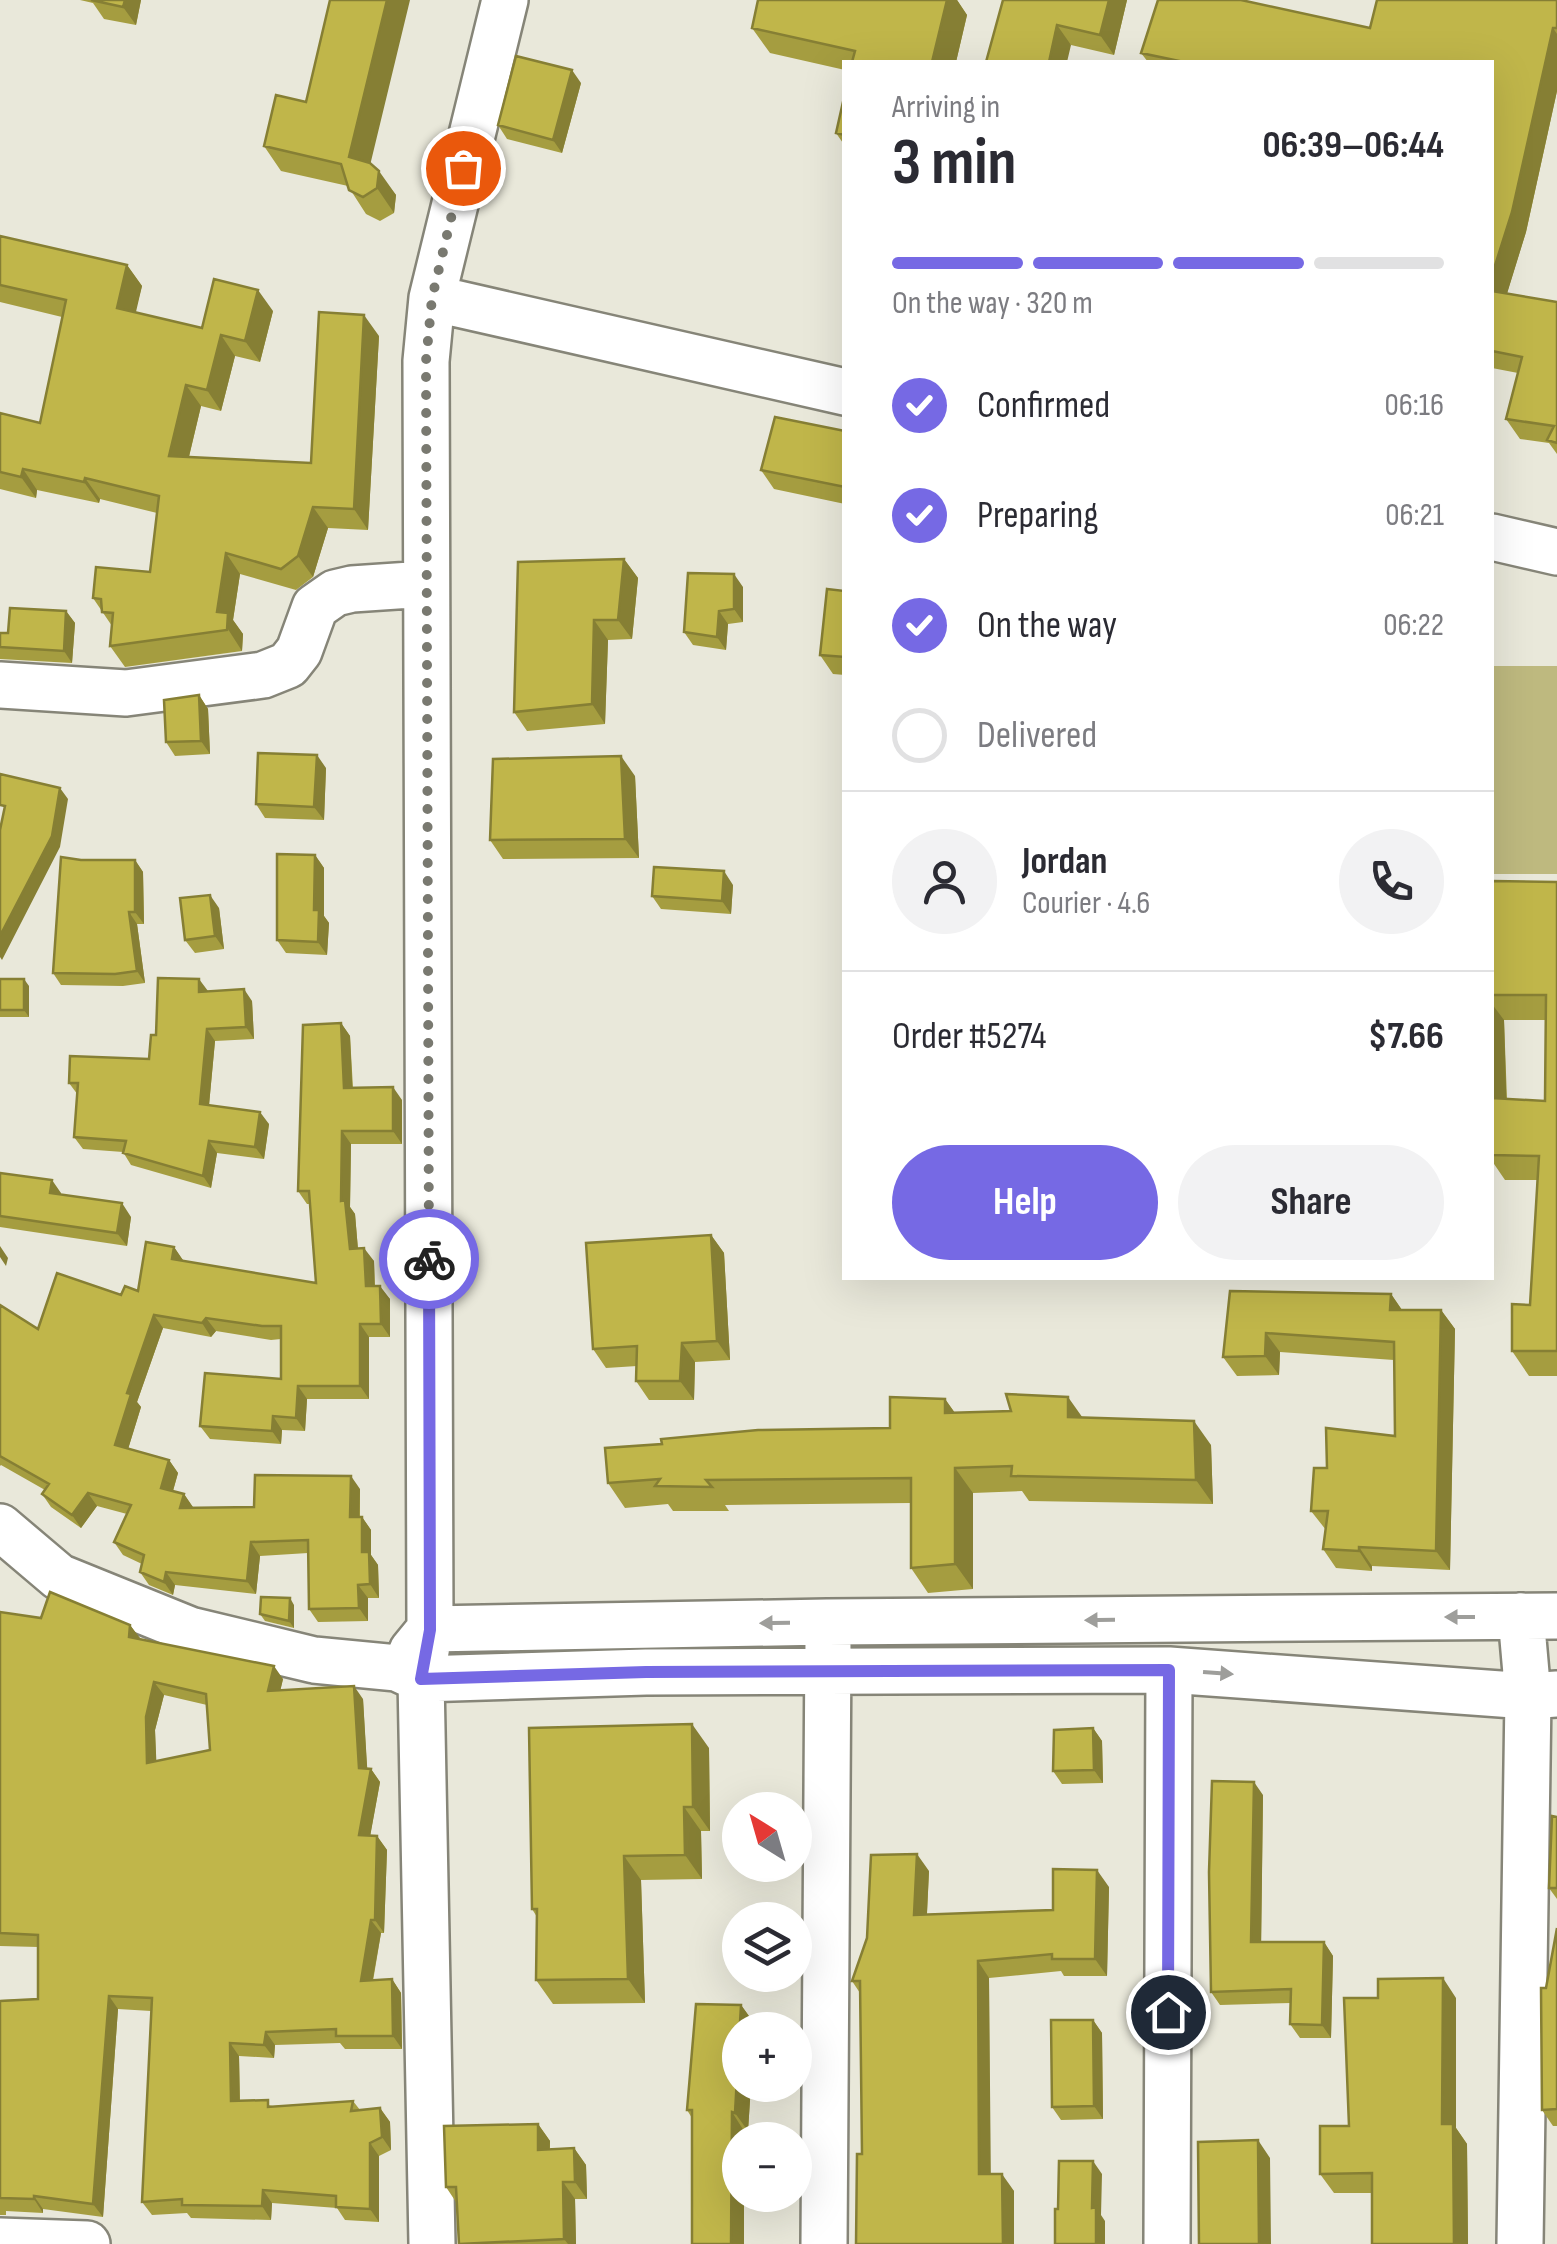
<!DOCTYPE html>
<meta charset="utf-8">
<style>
:root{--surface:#fff;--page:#f2f2f3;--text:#2b2b33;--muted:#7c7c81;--line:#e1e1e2;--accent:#7669e4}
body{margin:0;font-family:"Sofia Sans Condensed",sans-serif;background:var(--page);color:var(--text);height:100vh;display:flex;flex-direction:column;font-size:38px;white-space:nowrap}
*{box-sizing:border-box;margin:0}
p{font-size:32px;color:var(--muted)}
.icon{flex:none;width:55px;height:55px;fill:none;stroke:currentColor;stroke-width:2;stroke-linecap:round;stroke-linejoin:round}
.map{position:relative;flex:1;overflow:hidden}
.side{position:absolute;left:842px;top:60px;width:652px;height:1220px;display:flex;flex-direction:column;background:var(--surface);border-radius:0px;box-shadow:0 10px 40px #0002}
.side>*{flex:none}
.needle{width:65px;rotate:323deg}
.controls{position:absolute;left:722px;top:1792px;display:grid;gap:20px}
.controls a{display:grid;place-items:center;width:90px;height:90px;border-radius:50%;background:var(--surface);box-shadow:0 10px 40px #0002;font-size:50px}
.pin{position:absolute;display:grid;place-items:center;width:85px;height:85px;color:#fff;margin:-42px;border:5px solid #fff;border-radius:50%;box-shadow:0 2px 10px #0007}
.courier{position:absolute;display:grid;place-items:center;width:100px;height:100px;margin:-50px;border:8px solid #7669e4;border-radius:50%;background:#fff;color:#222;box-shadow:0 2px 12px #0007}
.summary em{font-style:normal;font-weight:700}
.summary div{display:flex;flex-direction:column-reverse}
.summary{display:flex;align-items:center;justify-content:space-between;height:170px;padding:0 50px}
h1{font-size:65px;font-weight:700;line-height:75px}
.bar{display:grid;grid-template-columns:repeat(4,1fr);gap:15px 10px;align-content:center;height:120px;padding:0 50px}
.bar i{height:12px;border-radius:8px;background:var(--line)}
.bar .active{background:var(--accent)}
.bar p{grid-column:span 4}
.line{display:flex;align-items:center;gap:25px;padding:0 50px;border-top:2px solid var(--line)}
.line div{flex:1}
.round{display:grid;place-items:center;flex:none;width:105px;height:105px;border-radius:52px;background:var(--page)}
ol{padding:0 50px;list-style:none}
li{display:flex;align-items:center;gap:30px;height:110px}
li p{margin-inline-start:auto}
li .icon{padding:10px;border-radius:50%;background:var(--accent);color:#fff;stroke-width:4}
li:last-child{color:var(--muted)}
li i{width:55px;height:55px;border:5px solid var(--line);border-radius:50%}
.action{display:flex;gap:20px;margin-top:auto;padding:20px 50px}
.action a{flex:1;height:115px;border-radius:60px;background:var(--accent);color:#fff;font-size:40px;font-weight:700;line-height:115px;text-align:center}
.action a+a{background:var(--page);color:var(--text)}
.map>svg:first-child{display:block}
.green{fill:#beb97f}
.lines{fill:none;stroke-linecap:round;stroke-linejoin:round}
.minor-casing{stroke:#868578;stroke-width:50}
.minor{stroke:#fff;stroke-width:45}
.wall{fill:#a59d40;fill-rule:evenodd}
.shaded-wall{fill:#867f34}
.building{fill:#c0b64a;stroke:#867f34;stroke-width:2.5;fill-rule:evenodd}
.oneway{fill:#9e9e9b}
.done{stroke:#797970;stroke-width:10;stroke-dasharray:0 18}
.route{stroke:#7669e4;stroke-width:12}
</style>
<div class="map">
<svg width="1557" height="2244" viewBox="0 0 1557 2244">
<rect width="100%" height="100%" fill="#e9e8da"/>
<path class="green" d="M1492 666H1557V874H1493Z"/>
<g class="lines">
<defs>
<path id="minor" d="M432 298 845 392
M1492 537 1557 552
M0 685 126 693 263 675 288 665 299 651 315 607 335 593 352 589 426 584
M0 1527 59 1577 190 1630 314 1660 397 1668 421 1679 646 1672 1169 1670 1528 1696 1557 1694
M412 1651 430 1629 827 1622 1557 1616
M0 2241 87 2244
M432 2244 421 1679 430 1629 426 361 432 298 505 0
M824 2244 828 1641
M1167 2244 1169 1670
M1520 2244 1528 1696 1521 1616"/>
</defs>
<use href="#minor" class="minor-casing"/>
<use href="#minor" class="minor"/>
</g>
<path class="wall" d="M80 0H141L136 25 104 19 93 3Z
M758 0H957L967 15 956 62H845V70L770 53 752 28Z
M1003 0H1127L1114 55 1071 45Z
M1557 0V91L1526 232 1507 293 1557 302V454L1549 443 1520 439 1506 419 1518 373 1492 368V62H1148L1141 53 1370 28Z
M581 83 562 153 507 139 498 125Z
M845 93V146L836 133Z
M264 146 370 163 396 195 394 213 380 221 366 214 348 186 281 171Z
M0 236 127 265 142 286 135 312 202 328 273 311 260 362 235 356 221 411 201 406 189 457 311 463 379 336 368 530 328 528 313 577 296 590 240 574 233 620 243 634 242 651 125 667 110 646 112 626 93 598 150 572 157 513 100 499 99 503 37 490 36 498 0 489V413L40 423 62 317 0 302Z
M845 431V504L774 489 761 470Z
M624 559 638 578 632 639 608 640 605 724 527 731 514 712Z
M743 587V622L728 624 726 650 693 645 684 632Z
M845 591V675L833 674 820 655Z
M66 611 75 623 72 663 0 659V633H8Z
M199 695 208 709 210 754 175 756 166 742Z
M326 768 324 820 265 818 256 804Z
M635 776 639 858 503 859 490 840Z
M315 855 324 868V916L329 923 327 955 286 953 277 940Z
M81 860H135L143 872 144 924H137L145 983 123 986 61 985 53 973Z
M1492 881 1557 882V1376H1529L1512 1351 1530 1305 1537 1180H1505L1492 1161ZM1504 1020H1546L1545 1101 1507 1099Z
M733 885 731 914 661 909 652 896Z
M219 908 224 949 195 953 185 940Z
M0 979 29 986V1017H0Z
M208 991 252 1001 254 1039 215 1041 209 1105 269 1124 264 1159 217 1153 211 1188 131 1165 123 1152 83 1149 74 1137 78 1095 69 1083 149 1059 156 1035Z
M341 1023 350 1036 353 1088 402 1100V1144H351L350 1207 355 1214 358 1249 374 1261 375 1286 390 1299V1337H369V1399H307L305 1431 282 1430 281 1444 210 1439 200 1426 281 1379V1339L271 1340 216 1331 211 1337 163 1328 137 1402 141 1407 128 1449 169 1460 178 1473 173 1491 184 1494 193 1508 254 1507 360 1489V1517H362L371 1530V1555L378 1565 379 1598H368V1621L318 1622 309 1609 308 1553 260 1556 256 1594 175 1585 173 1595 149 1585 140 1572 142 1564 123 1555 114 1542 127 1514 97 1506 81 1528 51 1507 42 1494 45 1490 1 1465 0 1466V1305L38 1329 121 1295 138 1291 174 1247 183 1261 316 1283 310 1204H307L298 1191Z
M0 1173 61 1193V1195L131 1217 127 1246 0 1227Z
M711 1235 724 1253 730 1360 695 1362 694 1400H649L636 1381 637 1366 606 1368 593 1349Z
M1230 1291 1391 1294 1402 1310H1441L1455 1329 1450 1570 1372 1566V1571L1336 1568 1323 1549 1326 1530 1311 1511 1327 1468 1395 1436 1394 1360 1280 1352 1279 1375 1237 1376 1223 1357Z
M945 1399 955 1413 1082 1418 1211 1445 1213 1504 1029 1501 1022 1491 973 1493V1589L928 1593 911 1568V1503L725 1505 729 1511H673L668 1504 625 1508 608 1483 890 1428Z
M294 1605V1628L265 1621 260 1614Z
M0 1612 41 1618 130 1625 140 1639 283 1679 280 1691 363 1699 367 1769H371L380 1782 370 1836H377L387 1850 384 1933H381L373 1981 392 1979 401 1993 402 2049H345L340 2043 275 2045 274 2058 239 2056 240 2100 273 2106 353 2101 360 2110 380 2108 390 2122 391 2150 379 2156V2222L345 2220 337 2208 272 2203 271 2220 191 2218 187 2213 152 2215 142 2202 151 2011 118 2009 103 2217 43 2209V2213L6 2211V2215H0V2000L38 1999V1947L0 1946ZM164 1695 207 1705 210 1750 156 1761 155 1730Z
M1093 1728 1102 1741 1103 1783 1062 1784 1053 1771Z
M709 1748 710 1831H701L702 1879 641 1880 645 2003 553 2004 536 1980 537 1917 532 1909Z
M1263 1795 1261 1942H1324L1333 1956 1331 2038H1300L1290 2024 1291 2003 1220 2005 1211 1992Z
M1557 1817V1899L1549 1888Z
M929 1871 927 1914 1053 1910 1109 1887 1107 1976H1064L1061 1971 989 1978 990 2174 1014 2191V2244H856L862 2154 860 1993 852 1981Z
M1557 1928V2126H1553L1542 2110 1546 1988Z
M1456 1998V2128L1467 2144 1468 2244H1372V2193H1334L1320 2174 1349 2126Z
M741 2005 754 2023V2030H740V2085H751L748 2131 692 2118 687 2110Z
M1093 2020 1102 2033 1103 2119 1061 2120 1052 2107Z
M538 2124 550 2141V2150L574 2148 586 2165 587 2199H575L576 2244H459L456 2202 446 2187Z"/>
<path class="shaded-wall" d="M125 0H141L136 25 123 7Z
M387 0H410L366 182 349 157Z
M947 0H957L967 15 956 62H932Z
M1109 0H1127L1114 55 1100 35Z
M1057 25 1071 45 1067 62H1049Z
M1553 28 1557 34V91L1526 232 1502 310 1492 296V275Z
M572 70 581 83 562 153 553 140Z
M379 171 396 195 394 213 377 188Z
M127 265 142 286 132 329 117 308Z
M258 290 273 311 260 362 245 341Z
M364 315 379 336 368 530 354 509Z
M221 335 235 356 221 411 207 390Z
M186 385 201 406 184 477 169 456Z
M23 469 37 490 36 498 21 477Z
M85 478 100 499 99 503 84 482Z
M313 507 328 528 313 577 298 556Z
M226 553 240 574 233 620 243 634 242 651 217 612Z
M624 559 638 578 632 639 618 620Z
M734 574 743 587V622L734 609Z
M66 611 75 623 72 663 64 651Z
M719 611 728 624 726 650 717 637Z
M594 620 608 640 605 724 592 704Z
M199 695 208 709 210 754 201 741Z
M317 755 326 768 324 820 314 807Z
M621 756 635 776 639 858 625 839Z
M60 788 68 799 60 847 2 960 0 957V936Z
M315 855 324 868V916L329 923 327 955 318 942 314 910Z
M135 860 143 872 144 924 135 912Z
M724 871 733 885 731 914 722 901Z
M210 895 219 908 224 949 215 936Z
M129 912 137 924 145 983 137 971Z
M24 979 29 986V1017L24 1010Z
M199 979 208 991 207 1004 199 992Z
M244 989 252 1001 254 1039 246 1027Z
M1492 1004 1504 1020 1507 1122 1492 1101Z
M341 1023 350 1036 353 1102 344 1088Z
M207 1029 215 1041 208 1116 200 1104Z
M393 1087 402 1100V1144L393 1131Z
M260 1112 269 1124 264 1159 255 1147Z
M342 1131 351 1144 350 1207 355 1214 359 1262 350 1249 341 1201Z
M209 1141 217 1153 211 1188 203 1176Z
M52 1180 61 1193 59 1206 50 1193Z
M122 1203 131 1217 127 1246 117 1233Z
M711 1235 724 1253 730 1360 717 1341Z
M0 1246 8 1258 6 1266 0 1257Z
M174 1247 183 1260 181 1272 172 1259Z
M364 1248 374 1261 375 1299 366 1286Z
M380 1286 390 1299V1337L381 1324Z
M1391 1294 1404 1313 1390 1310Z
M1441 1310 1455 1329 1450 1570 1436 1551Z
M154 1315 163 1328 137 1402 141 1407 125 1459 115 1445 127 1393Z
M206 1318 216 1331 211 1337 202 1323Z
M360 1324 369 1337V1399L360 1386Z
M1266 1333 1280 1352 1279 1375 1265 1356Z
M682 1343 695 1362 694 1400 680 1381Z
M298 1386 307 1399 305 1431 296 1418Z
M1068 1397 1085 1421 1068 1417Z
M945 1399 962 1423 945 1413Z
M273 1416 282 1430 281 1444 272 1431Z
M1194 1421 1211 1445 1213 1504 1196 1480Z
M169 1460 178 1473 170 1501 161 1488Z
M955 1468 973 1493V1589L955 1564Z
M351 1476 360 1489 359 1530 350 1517Z
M88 1493 97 1506 81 1528 72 1515Z
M184 1494 193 1507 189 1521 180 1508Z
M362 1517 371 1530V1555L378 1565 379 1598 370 1584 362 1552Z
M251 1542 260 1556 256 1594 247 1581Z
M1359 1547 1372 1566V1571L1359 1551Z
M166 1572 175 1585 173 1595 164 1582Z
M358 1585 368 1598V1621L359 1608Z
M290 1598 294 1605V1628L289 1621Z
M130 1625 140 1638 138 1650 129 1637Z
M274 1666 283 1679 277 1705 268 1691Z
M154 1682 164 1695 155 1730 157 1776 147 1763 146 1717Z
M354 1686 363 1699 368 1781 359 1768Z
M692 1724 709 1748 710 1831 693 1807Z
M1093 1728 1102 1741 1103 1783 1094 1770Z
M371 1769 380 1782 368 1848 359 1835Z
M1254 1782 1263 1795 1261 1955 1251 1942Z
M684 1807 701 1831 702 1879 685 1855Z
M377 1836 387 1850 384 1933 375 1920Z
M917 1854 929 1871 926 1932 914 1915Z
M624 1856 641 1880 645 2003 628 1979Z
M1097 1870 1109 1887 1107 1976 1095 1959Z
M371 1920 381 1933 370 1995 361 1981Z
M1324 1942 1333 1956 1331 2038 1322 2025Z
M978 1961 989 1978 991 2191 979 2174Z
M1443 1978 1456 1998V2128L1467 2144 1468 2244H1454L1442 2124Z
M392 1979 401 1993 402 2049 393 2036Z
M109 1996 118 2009 103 2217 93 2204Z
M741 2005 754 2023V2030H740V2085H751L748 2131 735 2113Z
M1093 2020 1102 2033 1103 2119 1094 2106Z
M266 2032 275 2045 274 2058 264 2045Z
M230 2043 239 2056 240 2114 231 2101Z
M380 2108 390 2122 391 2150 382 2137Z
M732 2112 744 2131V2140H740V2195H744V2244H731Z
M538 2124 550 2141 549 2167 538 2150Z
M1258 2140 1270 2158 1271 2244H1259Z
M370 2143 379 2156V2222L370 2209Z
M574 2148 586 2165 587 2199 575 2182Z
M1093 2161 1102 2174 1101 2215 1105 2221V2244H1096L1092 2208Z
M1002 2174 1014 2191V2244H1003Z
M563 2182 575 2199 576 2244H568L564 2239Z
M263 2190 272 2203 271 2220 262 2206Z
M34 2196 43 2209V2213L34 2199Z"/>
<path class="building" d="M91 0H125L123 7Z
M330 0H387L349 157 370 163 379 171 377 188 363 197 349 190 341 164 264 146 276 95 306 102Z
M758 0H947L932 62H852L855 51 752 28Z
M1003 0H1109L1100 35 1057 25 1049 62H986Z
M1158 0H1241L1370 28 1377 0H1557V28H1553L1512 212 1492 275V62H1184L1141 53Z
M516 56 572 70 553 140 498 125Z
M845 93V135L836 133Z
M0 236 127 265 117 308 202 328 214 279 258 290 245 341 221 335 207 390 186 385 169 456 311 463 319 312 364 315 354 509 313 507 298 556 281 569 226 553 217 612 228 613 227 630 110 646 113 613 102 612 101 599 93 598 96 567 150 572 159 496 85 478 84 482 23 469 21 477 0 472V413L40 423 66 300 0 285Z
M1492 291 1557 302V443L1547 440 1554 426 1506 419 1522 357 1492 351Z
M775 417 845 431V487L761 470Z
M624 559 618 620H594L592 704 514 712 518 562Z
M688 573 734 574V609L719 611 717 637 684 632Z
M827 589 845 591V657L820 655Z
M10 608 66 611 64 651 0 647V633H8Z
M199 695 201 741 166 742 164 700Z
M258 753 317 755 314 807 256 804Z
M621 756 625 839 490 840 493 759Z
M0 774 60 788 52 836 0 936V830L5 806 0 805Z
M277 854 315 855 314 910H319L318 942 277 940Z
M61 857 81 860H135V912H129L137 971 115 974 53 973Z
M654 867 724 871 722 901 652 896Z
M1492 881 1557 882V1351H1512V1304L1530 1305 1539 1156 1492 1155V1098L1545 1101 1546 995H1492Z
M210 895 215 936 185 940 180 898Z
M158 978 199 979V992L244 989 246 1027 207 1029 200 1104 260 1112 255 1147 209 1141 203 1176 123 1153 126 1141 74 1137 78 1083H69L70 1056 149 1059 151 1035H156Z
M0 979H24V1010H0Z
M341 1023 344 1088 393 1087V1131H342L341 1201 345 1200 350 1249 364 1248 366 1286H380L381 1324H360V1386H298L296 1418 273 1416 272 1431 200 1426 205 1373 281 1379V1326H262L206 1318 202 1323 154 1315 127 1393 131 1394 115 1445 169 1460 161 1488 184 1494 180 1508 254 1507 255 1475 351 1476 350 1517H362V1552H369L370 1584 358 1585 359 1608 309 1609 308 1540 251 1542 247 1581 166 1572 164 1582 140 1572 144 1555 114 1542 131 1505 88 1493 72 1515 42 1494 49 1484 0 1456V1305L38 1329 57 1273 121 1295 125 1286 138 1291 146 1242 174 1247 172 1259 316 1283 309 1191H298L303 1025Z
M0 1173 52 1180 50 1193 122 1203 117 1233 0 1216Z
M711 1235 717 1341 682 1343 680 1381H636L637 1346 593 1349 586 1243Z
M1230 1291 1391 1294 1390 1310H1441L1436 1551 1359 1547V1551L1323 1549 1328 1511H1311L1314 1468H1327L1326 1428 1395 1436 1394 1342 1266 1333 1265 1356 1223 1357Z
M1006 1394 1068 1397V1417L1194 1421 1196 1480 1011 1476 1012 1466 955 1468V1564L911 1568V1478L706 1480 712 1487 655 1486 660 1479 608 1483 605 1448 662 1444 661 1439 758 1430 890 1428V1397L945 1399V1413L1011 1411Z
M50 1592 130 1625 129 1637 274 1666 268 1691 354 1686 359 1768 371 1769 359 1835 377 1836 375 1920H371L361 1981 392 1979 393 2036H336V2029L266 2032 264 2045 230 2043 231 2101 268 2100V2107L353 2101 351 2111 380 2108 382 2137 370 2143V2209L336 2207V2196L263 2190 262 2206 182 2205V2199L142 2202 152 1998 109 1996 93 2204 34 2196V2199L0 2198V2001L38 1999V1935L0 1933V1612L41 1618ZM154 1682 206 1694 210 1750 147 1763 146 1717Z
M261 1597 290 1598 289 1621 260 1614Z
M692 1724 693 1807H684L685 1855 624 1856 628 1979 536 1980 537 1909H532L529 1728Z
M1093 1728 1094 1770 1053 1771 1054 1730Z
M1212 1781 1254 1782 1251 1942H1324L1322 2025 1290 2024 1291 1989 1211 1992 1209 1872Z
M1552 1816 1557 1817V1888H1549Z
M917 1854 914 1915 1053 1910V1869L1097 1870 1095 1959H1052V1954L978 1961 979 2174H1002L1003 2244H856L857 2154H862L860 1981H852L867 1938 871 1855Z
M1557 1928V2109L1542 2110 1541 1988H1546Z
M1443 1978 1442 2124H1453L1454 2244H1372V2173L1320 2174V2126H1349L1344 1998H1378V1979Z
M696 2004 741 2005 735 2113 732 2112 731 2244H692V2110H687Z
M1051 2020H1093L1094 2106 1052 2107Z
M538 2124V2150L574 2148 575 2182H563L564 2239 459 2244 456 2187H446L444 2126Z
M1258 2140 1259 2244H1199L1198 2142Z
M1059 2161H1093L1092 2208 1096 2207V2244H1055V2209H1058Z"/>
<defs><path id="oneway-solid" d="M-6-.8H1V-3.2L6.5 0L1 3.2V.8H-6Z" transform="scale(2.5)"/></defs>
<g class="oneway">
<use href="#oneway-solid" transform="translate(1460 1617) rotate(180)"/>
<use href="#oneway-solid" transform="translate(1100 1620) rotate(179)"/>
<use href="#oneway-solid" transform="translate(775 1623) rotate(179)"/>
<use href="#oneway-solid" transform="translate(1218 1673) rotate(4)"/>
</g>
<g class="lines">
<path class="done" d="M429 1259 426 361 432 298 463 168"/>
<path class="route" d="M429 1259 430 1630 421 1679 646 1672 1169 1670 1168 2012"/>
</g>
</svg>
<div class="controls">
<a><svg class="needle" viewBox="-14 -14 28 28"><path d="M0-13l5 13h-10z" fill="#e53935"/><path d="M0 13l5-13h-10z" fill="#7c7c81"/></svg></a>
<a><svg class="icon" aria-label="layers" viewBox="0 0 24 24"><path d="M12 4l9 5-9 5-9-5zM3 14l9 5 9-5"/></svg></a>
<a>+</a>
<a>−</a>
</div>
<div class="pin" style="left:463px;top:168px;background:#ea580c"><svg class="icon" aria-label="bag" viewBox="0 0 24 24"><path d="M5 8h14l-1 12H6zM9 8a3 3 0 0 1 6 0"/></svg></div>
<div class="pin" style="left:1168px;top:2012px;background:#1f2937"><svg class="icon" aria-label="home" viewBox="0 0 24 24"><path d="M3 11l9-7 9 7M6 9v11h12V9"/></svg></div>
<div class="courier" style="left:429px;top:1259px"><svg class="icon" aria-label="bike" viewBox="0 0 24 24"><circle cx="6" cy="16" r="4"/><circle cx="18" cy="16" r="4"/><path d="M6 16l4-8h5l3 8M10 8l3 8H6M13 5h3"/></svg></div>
<section class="side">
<div class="summary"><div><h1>3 min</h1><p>Arriving in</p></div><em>06:39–06:44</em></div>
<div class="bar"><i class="active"></i><i class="active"></i><i class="active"></i><i></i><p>On the way · 320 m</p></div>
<ol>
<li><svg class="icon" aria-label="check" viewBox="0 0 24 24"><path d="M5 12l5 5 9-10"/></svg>Confirmed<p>06:16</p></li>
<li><svg class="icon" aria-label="check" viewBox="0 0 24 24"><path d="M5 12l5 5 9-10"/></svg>Preparing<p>06:21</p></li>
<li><svg class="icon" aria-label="check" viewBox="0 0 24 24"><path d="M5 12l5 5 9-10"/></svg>On the way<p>06:22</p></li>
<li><i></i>Delivered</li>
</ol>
<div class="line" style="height:180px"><a class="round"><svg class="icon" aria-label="person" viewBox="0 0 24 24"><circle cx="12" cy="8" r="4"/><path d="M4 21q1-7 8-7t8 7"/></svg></a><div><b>Jordan</b><p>Courier · 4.6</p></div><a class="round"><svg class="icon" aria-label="phone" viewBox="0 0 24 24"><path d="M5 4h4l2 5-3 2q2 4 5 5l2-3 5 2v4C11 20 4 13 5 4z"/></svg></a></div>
<div class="line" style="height:130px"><div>Order #5274</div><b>$7.66</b></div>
<div class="action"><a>Help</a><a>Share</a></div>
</section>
</div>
